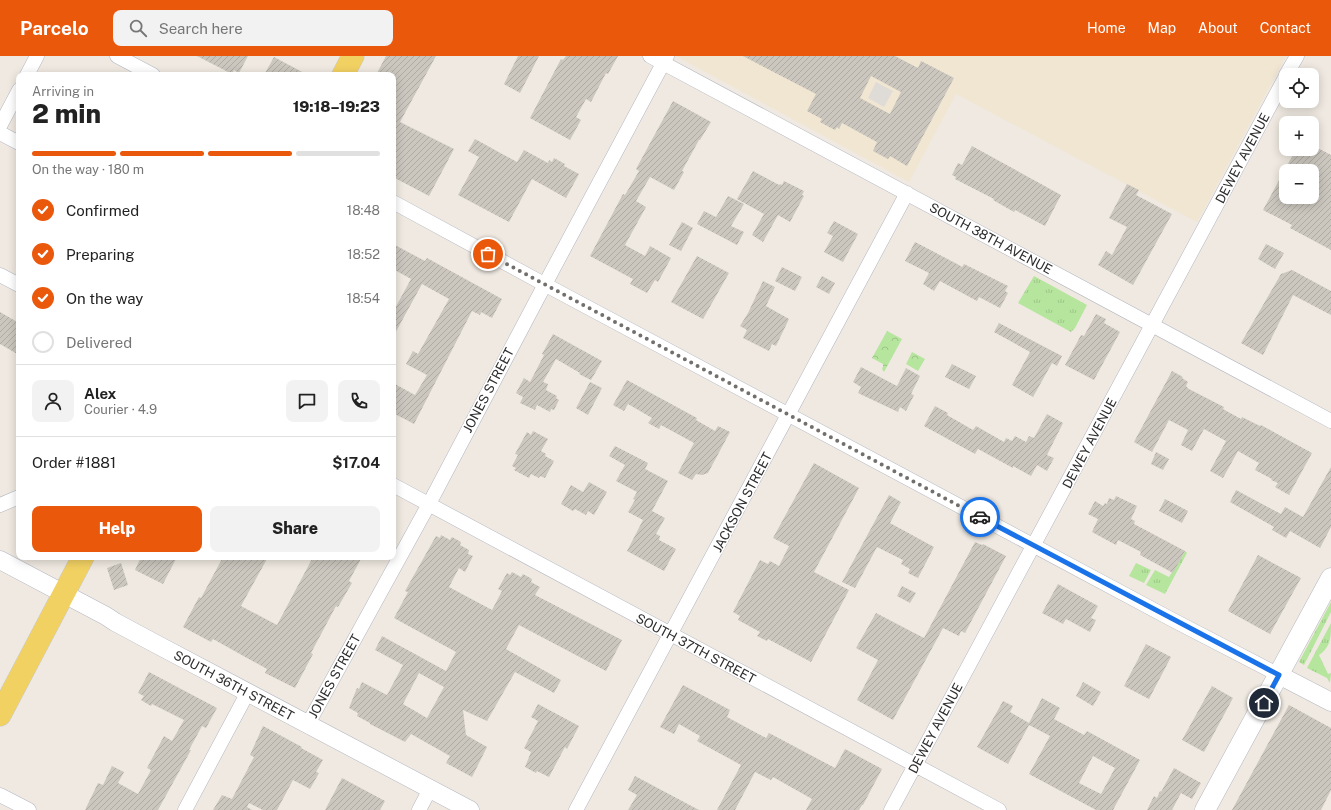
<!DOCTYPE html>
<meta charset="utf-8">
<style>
:root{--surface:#fff;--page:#f2f2f2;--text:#222;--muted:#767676;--line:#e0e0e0;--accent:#ea580c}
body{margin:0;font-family:"Public Sans",sans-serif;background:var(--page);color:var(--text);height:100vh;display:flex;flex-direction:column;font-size:15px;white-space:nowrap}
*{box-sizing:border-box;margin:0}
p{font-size:13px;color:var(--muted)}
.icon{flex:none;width:22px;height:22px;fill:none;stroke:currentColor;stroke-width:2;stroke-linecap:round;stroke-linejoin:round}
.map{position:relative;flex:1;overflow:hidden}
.details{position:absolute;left:16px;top:16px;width:380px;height:488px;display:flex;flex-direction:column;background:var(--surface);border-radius:8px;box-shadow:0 2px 10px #0003}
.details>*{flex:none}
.fabs{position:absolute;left:1279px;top:12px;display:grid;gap:8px}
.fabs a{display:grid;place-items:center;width:40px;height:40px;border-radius:8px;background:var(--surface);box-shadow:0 2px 10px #0003;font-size:20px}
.pin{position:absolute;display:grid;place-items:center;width:34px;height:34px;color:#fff;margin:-17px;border:2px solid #fff;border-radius:50%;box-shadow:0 1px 4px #0007}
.courier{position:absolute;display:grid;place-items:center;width:40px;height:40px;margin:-20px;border:3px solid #1a73e8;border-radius:50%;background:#fff;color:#222;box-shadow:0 1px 5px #0007}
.headline em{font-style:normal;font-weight:800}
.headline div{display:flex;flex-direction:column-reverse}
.headline{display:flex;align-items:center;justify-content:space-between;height:68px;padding:0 16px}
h1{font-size:26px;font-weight:800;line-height:30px}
.bar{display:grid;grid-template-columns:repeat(4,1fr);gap:6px 4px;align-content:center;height:48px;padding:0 16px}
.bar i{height:5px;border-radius:3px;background:var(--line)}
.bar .active{background:var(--accent)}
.bar p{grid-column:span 4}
.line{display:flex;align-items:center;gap:10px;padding:0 16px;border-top:1px solid var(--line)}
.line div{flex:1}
.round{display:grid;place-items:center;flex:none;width:42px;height:42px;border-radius:8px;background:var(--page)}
ol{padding:0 16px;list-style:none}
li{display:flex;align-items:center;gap:12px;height:44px}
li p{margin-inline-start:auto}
li .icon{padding:4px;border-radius:50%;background:var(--accent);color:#fff;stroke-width:4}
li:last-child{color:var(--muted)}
li i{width:22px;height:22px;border:2px solid var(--line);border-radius:50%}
.button{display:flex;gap:8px;margin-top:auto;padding:8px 16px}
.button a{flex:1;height:46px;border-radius:8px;background:var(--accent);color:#fff;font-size:16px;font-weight:800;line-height:46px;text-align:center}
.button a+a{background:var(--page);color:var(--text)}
header{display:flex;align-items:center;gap:24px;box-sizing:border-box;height:56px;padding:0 20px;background:var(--accent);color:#fff}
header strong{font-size:19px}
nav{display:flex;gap:22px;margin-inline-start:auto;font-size:14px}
.search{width:280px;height:36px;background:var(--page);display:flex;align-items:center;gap:10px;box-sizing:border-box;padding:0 14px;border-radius:8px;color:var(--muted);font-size:15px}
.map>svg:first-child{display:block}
.education{fill:#f0e6d1}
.grass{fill:url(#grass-tufts)}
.park{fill:url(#park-crowns)}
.plaza{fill:#dfdcd8}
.building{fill:url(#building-hatch);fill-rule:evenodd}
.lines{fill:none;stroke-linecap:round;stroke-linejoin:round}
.minor-casing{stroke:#b4b7c1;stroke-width:15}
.tertiary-casing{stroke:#b4b7c1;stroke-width:19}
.secondary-casing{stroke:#b4b7c1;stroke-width:21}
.primary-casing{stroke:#c9c9c9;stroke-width:23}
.minor{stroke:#fff;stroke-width:14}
.tertiary{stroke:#fff;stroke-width:18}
.secondary{stroke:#fff;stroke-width:20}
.primary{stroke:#f2d163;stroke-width:22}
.done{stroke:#726f6d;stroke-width:4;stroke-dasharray:0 7.2}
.route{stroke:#1a73e8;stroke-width:5}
.labels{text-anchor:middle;stroke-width:3;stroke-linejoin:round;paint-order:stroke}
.street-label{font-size:13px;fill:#2e2e2e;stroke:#fff}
</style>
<header>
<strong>Parcelo</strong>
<div class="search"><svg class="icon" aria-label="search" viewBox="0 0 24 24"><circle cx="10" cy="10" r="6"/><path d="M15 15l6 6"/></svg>Search here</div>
<nav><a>Home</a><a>Map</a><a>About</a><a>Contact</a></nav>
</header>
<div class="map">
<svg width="1331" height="754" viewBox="0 0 1331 754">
<defs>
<pattern id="grass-tufts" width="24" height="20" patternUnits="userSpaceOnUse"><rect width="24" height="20" fill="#b6e59e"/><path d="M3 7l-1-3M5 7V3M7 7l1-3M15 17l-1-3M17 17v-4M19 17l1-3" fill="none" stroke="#9dc588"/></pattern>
<pattern id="park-crowns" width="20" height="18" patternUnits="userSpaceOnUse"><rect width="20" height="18" fill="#b6e59e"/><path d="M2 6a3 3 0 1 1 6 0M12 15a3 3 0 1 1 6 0" fill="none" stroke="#9dc588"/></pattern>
<pattern id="building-hatch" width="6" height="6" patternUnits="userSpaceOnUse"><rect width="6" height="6" fill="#cbc7bf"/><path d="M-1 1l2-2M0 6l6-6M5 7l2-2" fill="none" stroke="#afaba4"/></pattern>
</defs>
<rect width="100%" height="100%" fill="#efe9e1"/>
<path class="education" d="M676 0H1286L1197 166 956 38 909 126Z"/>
<path class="grass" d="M1034 220 1087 249 1075 272 1071 276 1018 247Z
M1185 495 1187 497 1165 538 1146 529 1155 514 1169 521 1172 516H1173Z
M1136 507 1151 514 1144 527 1129 520Z
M1331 546V556L1304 609 1299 606Z
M1331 567C1331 581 1331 591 1319 599L1328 618 1331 617 1330 627 1327 622 1307 612Z"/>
<path class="park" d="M887 275 902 283 884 316 882 313 883 311V308L872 302Z
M912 296 925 303 918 315 906 308Z"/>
<path class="plaza" d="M876 26 893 35 884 51 868 42Z"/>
<path class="building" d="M197 0H248L239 17 234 14 232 18Z
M386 0H436L400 66 454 93 429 140 393 121V19H376Z
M518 0H539L520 37 504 28Z
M566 0H618L608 18 606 17 591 46 586 43 576 61 581 64 570 84 530 62 561 3 563 4Z
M743 0H895L918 12 921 5 954 22 907 110 890 100 888 103 873 95 877 86 842 67 839 73 837 71 835 74 820 66 822 63 807 55 816 38ZM871 20 901 36 890 58 860 42Z
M274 1 308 19H264Z
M673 45 711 66 700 84H699L682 115 684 116 674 134 650 121 636 145 646 151 625 189 645 200 650 190 671 202 658 226 655 224 647 237 630 228 633 223 631 222 590 200 623 138 625 139 639 115 636 113Z
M475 83 517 106 524 94 548 107 549 104 552 106 554 102 565 108 564 110 579 118 566 142 532 123 509 166 458 139 479 101 468 95Z
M1312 89 1331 99V194L1290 172 1292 169 1263 154 1296 93H1312ZM1286 115H1312V141H1286Z
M972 90 1061 139 1045 170 1015 154 1014 156 993 144 994 143 955 123 956 121 952 119 958 107 962 109Z
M753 115 779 129 780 128 782 129 784 125 804 135 802 139 804 140 790 166 778 159 763 186 752 179 764 158 737 143Z
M1127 128 1139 134 1136 139 1172 158 1133 229 1098 209 1106 195 1112 199 1127 171 1109 162Z
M728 140 744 148 731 170 744 176 737 189 697 168 704 155 716 161Z
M834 165 858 178 843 206 824 196 833 180 827 177Z
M682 166 693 172 681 195 669 189Z
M915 186 959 209 962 211 964 208 1008 230 1005 235 1008 237 1000 252 979 241 977 245 940 225 934 235 923 228 929 217 905 205Z
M393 188 425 205 427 202 502 243 492 262 481 256 480 259 472 255 414 368 393 357V327L415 339 427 319 406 308 413 295 418 298 449 243 422 228 393 281V256L411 223 393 213Z
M1266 188 1284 197 1275 213 1258 203Z
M697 200 729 217 703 263 671 246Z
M782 211 802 221 795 235 775 225Z
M1292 214 1331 235V259L1293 239 1263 299 1241 287 1281 218Z
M822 220 835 227 829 238 816 231Z
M763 225 775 231 766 250 789 263 776 290 772 288 769 295 743 282 747 274 740 270 748 257Z
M0 256 19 267V299L0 288Z
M1096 258 1106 263 1104 267 1120 276 1094 324 1065 309 1081 279 1084 280Z
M999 267 1062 300 1057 310 1052 307 1033 341 1012 329 1030 296 994 276Z
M553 278 602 305 591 324 579 318 580 317 556 303 543 326 548 328 546 334 557 340 556 342 559 344 554 354 551 353 550 356 537 349 535 354 520 347 523 341 516 337 524 322 530 326 544 299 542 298Z
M952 308 976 320 969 333 945 321Z
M861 311 897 330 906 312 920 320 911 338 914 339 906 355 900 351 898 356 858 337 861 331 853 326Z
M1172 315 1183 321 1182 322 1188 326 1186 330 1189 333 1224 351 1223 353 1241 363 1242 361 1260 370 1261 369 1312 397 1289 439 1275 431 1278 427 1271 424 1272 423 1255 414 1259 407 1238 395 1223 422 1210 415 1226 385 1204 373 1192 395 1181 389 1188 374 1169 364 1152 396 1134 386Z
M627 324 697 362 696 364 715 375 718 370 730 376 708 417 702 419 696 418 692 424 678 417 694 387 661 369 659 373 648 367 652 362 628 348 624 355 613 349Z
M590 326 602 332 588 359 576 352Z
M935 350 948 357 947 359 973 374 976 370 1004 386 1006 382 1012 385 1015 380 1026 386 1029 380 1034 382 1047 358 1063 367 1047 399 1054 402 1047 415 1037 409 1031 420 1013 410V412L978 393 975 398 924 370Z
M533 375 548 383 541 395 546 398 545 400 554 405 545 422 540 420 539 422 531 418 529 422 514 414 516 412 512 410 518 399 515 398 527 376 531 379Z
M615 390 648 407 645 413 668 425 652 455 665 462 656 478 660 480 659 484 676 493 664 515 627 495 643 464 628 456 635 444 633 443 637 436 616 425 625 409 609 400Z
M1156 396 1169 403 1163 414 1151 408Z
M814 407 859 432 814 516 849 534 811 606 768 583 767 585 757 580 760 576 738 564 740 560 733 556 760 504 768 508 770 505 779 510 789 490 773 482Z
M1331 411V471L1320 492 1290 475 1286 482 1272 474 1274 471 1230 446 1236 434 1281 458 1285 451 1303 461Z
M589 426 607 436 594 459 588 455 586 459 575 453 573 455 561 448 571 429 583 436Z
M889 439 901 446 890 467 934 491 918 522 908 517 910 513 901 508 903 504 877 491 855 532 842 526Z
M1116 440 1137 450 1131 463 1135 465 1134 468 1185 495 1173 517 1140 499 1141 496 1118 484 1116 489 1092 476 1098 463 1088 458 1095 445 1103 450 1105 447 1107 448 1109 442 1114 444Z
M1165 443 1188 455 1182 467 1159 455Z
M441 479 450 484 452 481 461 486 460 489 469 494 468 498 473 500 465 516 459 512 449 531 492 554 502 535 498 533 507 517 510 519 512 516 521 521 523 518 532 523 531 526 540 531 535 539 622 584 606 615 519 569 506 593 561 624 554 637 515 616 487 665 463 654 466 679 487 691 472 721 446 707 450 700 411 678 405 686 370 668V667L357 660 358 657 349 652 357 632 359 633 362 626 387 639 403 609 375 594 382 580 446 615 456 596 394 562 408 536 405 535 423 503 436 480 440 482ZM419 617 444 631 427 662 403 648Z
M975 486 982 489 983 488 1006 500 965 577 961 575 959 580 943 572 893 664 857 644 878 604 856 592 876 557 924 582Z
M1258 499 1301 522 1270 578 1228 555Z
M141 501H177L163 528 135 514Z
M223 501H268L241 550 277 569 313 501H362L349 525 352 527 338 551 336 550 311 597 313 598 295 632 265 617 267 613 213 583 211 586 183 571 199 541 201 542Z
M121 507 128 529 114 534 107 512Z
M1058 528 1098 550 1091 562 1096 564 1090 576 1066 563 1063 568 1042 557Z
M902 530 916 537 910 547 897 540Z
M1146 588 1171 601 1149 643 1124 630Z
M149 616 217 652 206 672 202 670 189 694H191L158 754H85L98 727 103 729 112 710 124 716 118 727 138 738 151 714 147 712 164 680 172 685 184 664 152 648 151 650 141 644 144 640 138 637Z
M1083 626 1101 636 1093 650 1076 640Z
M683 629 730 654 727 661 766 682 769 677 835 712 845 693 882 713 863 749H862L859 754H806L812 743 773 721 771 724 755 716 735 754H717L741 709 697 685 700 680 679 668 674 678 660 671Z
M1212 630 1233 642 1204 696 1182 684Z
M1042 642 1060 652 1054 663 1084 679 1087 675 1140 704 1113 754H1096L1029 718 1050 680 1029 669 1008 708 977 691 1003 645 1013 650 1010 656 1029 667ZM1093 700 1115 712 1101 738 1079 727Z
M538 648 579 670 567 693 565 691 549 721 537 715 536 717 525 711 531 696 524 692 538 665 531 661Z
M1289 649 1331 672V734L1321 754H1232Z
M263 670 302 691 301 692 323 704 316 716 319 717 310 733 293 724 277 754H263L249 747 247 751 252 754H213L222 739 232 743 254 701 250 699Z
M1174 712 1201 727 1192 743 1181 737 1172 754H1147L1154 740 1157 742 1160 735 1161 736Z
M635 720 699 754H628L637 739 628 734Z
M342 722 385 745 380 754H325Z"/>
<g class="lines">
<defs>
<path id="minor" d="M117 0 153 19
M650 0 1331 365
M27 19 37 0
M1286 19 1297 0
M0 70 19 34
M0 77 19 87
M393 146 544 228 1171 563 1279 619
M0 219 19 229
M393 429 999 754
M0 449 19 441
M308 668 429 448 552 215 667 0
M0 739 29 754
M185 754 248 636
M419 754 430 733
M576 754 907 137
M891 754 1286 20"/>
<path id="tertiary" d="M0 504 106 560 115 566 156 588 470 754
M1279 619 1331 646"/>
<path id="secondary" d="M1205 754 1331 522"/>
<path id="primary" d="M343 19 353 0
M0 659 83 501"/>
</defs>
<use href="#minor" class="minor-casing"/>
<use href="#tertiary" class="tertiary-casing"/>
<use href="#secondary" class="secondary-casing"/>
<use href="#primary" class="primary-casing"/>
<use href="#minor" class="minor"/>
<use href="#tertiary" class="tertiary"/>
<use href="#secondary" class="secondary"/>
<use href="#primary" class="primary"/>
</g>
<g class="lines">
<path class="done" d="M488 198 980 461"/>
<path class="route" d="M980 461 1279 619 1264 647"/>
</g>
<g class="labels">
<g class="street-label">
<text transform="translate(1242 102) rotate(-62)" y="5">DEWEY AVENUE</text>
<text transform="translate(991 182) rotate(28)" y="5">SOUTH 38TH AVENUE</text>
<text transform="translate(488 334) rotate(-62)" y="5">JONES STREET</text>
<text transform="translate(1089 387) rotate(-62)" y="5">DEWEY AVENUE</text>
<text transform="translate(742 446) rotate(-62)" y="5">JACKSON STREET</text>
<text transform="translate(696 592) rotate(28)" y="5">SOUTH 37TH STREET</text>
<text transform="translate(334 620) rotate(-61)" y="5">JONES STREET</text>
<text transform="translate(234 629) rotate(28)" y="5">SOUTH 36TH STREET</text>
<text transform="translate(935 672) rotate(-62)" y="5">DEWEY AVENUE</text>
</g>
</g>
</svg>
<div class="fabs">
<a><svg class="icon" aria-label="locate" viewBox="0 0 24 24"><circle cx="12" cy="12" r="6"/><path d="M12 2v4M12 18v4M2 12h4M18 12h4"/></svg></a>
<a>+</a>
<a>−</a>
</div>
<div class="pin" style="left:488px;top:198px;background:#ea580c"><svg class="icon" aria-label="bag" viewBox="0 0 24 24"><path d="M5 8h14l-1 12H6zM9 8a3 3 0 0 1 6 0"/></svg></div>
<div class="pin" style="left:1264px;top:647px;background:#1f2937"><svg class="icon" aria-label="home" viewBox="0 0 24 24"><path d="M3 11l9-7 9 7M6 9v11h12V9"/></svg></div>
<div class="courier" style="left:980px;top:461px"><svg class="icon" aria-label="car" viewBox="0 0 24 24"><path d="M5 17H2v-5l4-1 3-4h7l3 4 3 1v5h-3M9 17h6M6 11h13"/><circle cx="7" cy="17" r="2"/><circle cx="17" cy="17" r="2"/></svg></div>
<section class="details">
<div class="headline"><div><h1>2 min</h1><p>Arriving in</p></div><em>19:18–19:23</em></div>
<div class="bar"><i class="active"></i><i class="active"></i><i class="active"></i><i></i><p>On the way · 180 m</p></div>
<ol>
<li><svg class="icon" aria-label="check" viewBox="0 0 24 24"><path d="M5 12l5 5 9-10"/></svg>Confirmed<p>18:48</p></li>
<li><svg class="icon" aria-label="check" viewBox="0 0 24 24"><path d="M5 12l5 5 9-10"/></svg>Preparing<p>18:52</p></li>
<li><svg class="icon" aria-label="check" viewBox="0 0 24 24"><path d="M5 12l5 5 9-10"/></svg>On the way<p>18:54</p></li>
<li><i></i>Delivered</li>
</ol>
<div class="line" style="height:72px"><a class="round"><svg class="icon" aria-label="person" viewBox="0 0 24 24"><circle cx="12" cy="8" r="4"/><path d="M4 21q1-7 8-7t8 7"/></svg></a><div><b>Alex</b><p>Courier · 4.9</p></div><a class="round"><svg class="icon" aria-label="chat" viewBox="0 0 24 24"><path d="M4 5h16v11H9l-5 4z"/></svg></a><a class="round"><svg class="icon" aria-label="phone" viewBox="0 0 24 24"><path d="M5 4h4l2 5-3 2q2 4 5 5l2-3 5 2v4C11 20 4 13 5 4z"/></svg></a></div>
<div class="line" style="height:52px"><div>Order #1881</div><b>$17.04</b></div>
<div class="button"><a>Help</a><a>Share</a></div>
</section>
</div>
